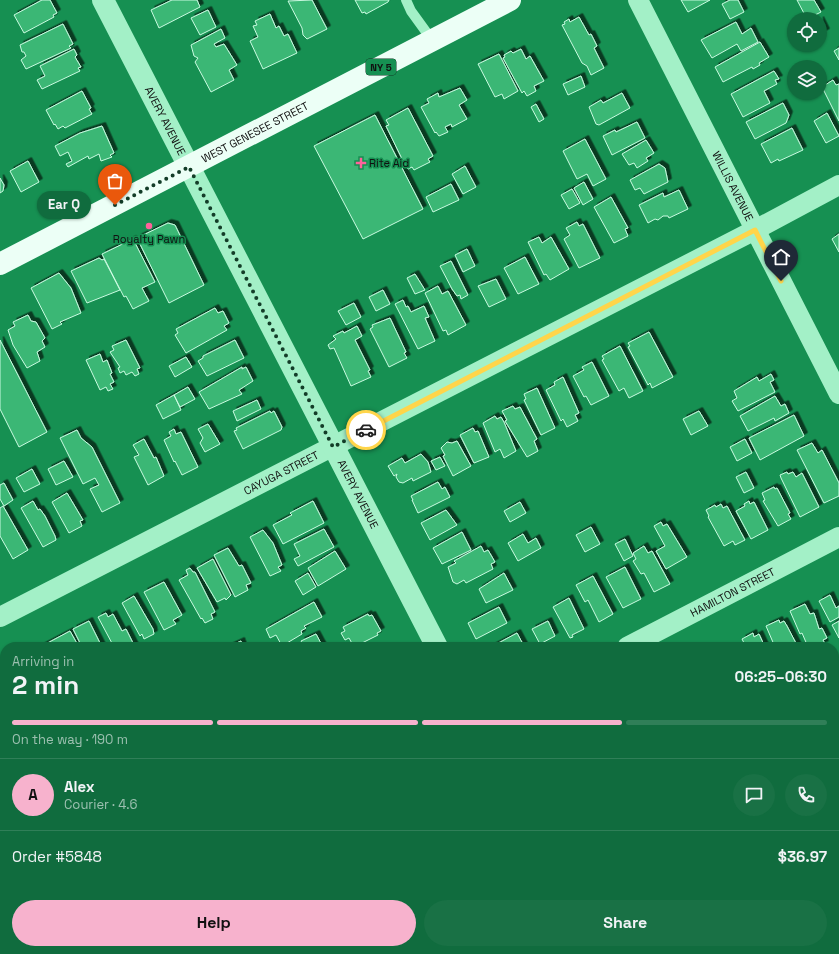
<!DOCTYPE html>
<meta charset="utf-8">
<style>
:root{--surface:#106c3e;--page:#197145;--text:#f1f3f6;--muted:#9cc0b0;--line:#307f58;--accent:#f7b2cd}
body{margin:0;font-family:"Space Grotesk",sans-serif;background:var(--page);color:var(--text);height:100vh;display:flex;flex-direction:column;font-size:15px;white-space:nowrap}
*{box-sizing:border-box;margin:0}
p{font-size:13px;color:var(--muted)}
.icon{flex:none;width:22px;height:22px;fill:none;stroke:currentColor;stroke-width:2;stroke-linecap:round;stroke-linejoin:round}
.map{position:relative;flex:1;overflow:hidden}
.sheet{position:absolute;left:0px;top:642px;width:839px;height:312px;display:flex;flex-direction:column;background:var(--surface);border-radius:16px 16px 0 0;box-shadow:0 1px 3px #0004}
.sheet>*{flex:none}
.tools{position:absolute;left:787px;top:12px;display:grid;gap:8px}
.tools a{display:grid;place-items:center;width:40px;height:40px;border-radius:50%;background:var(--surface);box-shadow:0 1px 3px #0004;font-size:20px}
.pin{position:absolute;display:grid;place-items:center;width:34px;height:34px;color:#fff;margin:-41px -17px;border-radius:50% 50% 50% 0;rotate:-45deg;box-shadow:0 0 4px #0007}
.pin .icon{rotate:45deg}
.courier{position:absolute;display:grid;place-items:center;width:40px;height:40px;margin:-20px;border:3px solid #ffd54a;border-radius:50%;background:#fff;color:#222;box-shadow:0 1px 5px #0007}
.bubble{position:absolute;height:28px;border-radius:14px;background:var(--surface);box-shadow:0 1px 3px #0004;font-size:13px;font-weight:800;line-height:28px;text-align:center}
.head em{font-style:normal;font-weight:800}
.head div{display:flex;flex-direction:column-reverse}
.head{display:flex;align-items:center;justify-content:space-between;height:68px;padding:0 12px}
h1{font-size:26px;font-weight:800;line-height:30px}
.bar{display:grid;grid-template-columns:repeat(4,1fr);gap:6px 4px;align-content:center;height:48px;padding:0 12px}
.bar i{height:5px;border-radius:3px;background:var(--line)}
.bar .active{background:var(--accent)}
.bar p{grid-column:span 4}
.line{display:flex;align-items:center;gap:10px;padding:0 12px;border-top:1px solid var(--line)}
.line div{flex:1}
.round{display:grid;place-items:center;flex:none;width:42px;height:42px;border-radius:21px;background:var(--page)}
.action{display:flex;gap:8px;margin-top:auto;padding:8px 12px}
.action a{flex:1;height:46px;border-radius:24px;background:var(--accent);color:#111;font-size:16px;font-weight:800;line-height:46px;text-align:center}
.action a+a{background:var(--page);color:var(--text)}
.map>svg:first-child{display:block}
.building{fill:#3ab775;stroke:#cafbe1;filter:url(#shadow)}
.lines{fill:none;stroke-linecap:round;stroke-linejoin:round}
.service{stroke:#a3f0c7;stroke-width:10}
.minor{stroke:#a3f0c7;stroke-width:20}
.tertiary{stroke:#a3f0c7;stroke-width:22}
.primary{stroke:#ecfff6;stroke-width:22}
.done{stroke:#133d28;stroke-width:4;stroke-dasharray:0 7.2}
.route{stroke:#ffd54a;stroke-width:5}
.poi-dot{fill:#ff629b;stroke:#169052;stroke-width:1.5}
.labels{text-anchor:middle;stroke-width:3;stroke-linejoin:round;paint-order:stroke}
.shield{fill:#169052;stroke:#123724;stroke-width:1}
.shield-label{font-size:10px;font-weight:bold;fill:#111}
.street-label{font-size:11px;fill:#111;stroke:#169052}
.poi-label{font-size:11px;fill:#111;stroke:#169052;text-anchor:start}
</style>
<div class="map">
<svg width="839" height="954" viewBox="0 0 839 954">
<defs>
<filter id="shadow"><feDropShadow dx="3.5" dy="-3.5" stdDeviation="0" flood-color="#0009"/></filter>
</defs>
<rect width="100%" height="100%" fill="#169052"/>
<path class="building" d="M42 0H50L57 13 53 15 54 17 24 33 14 15Z
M172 0H197L200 7 159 28 151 10Z
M312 0 327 29 307 39 303 35 302 28 288 1Z
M355 0H389L388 2 366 14 365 12 362 13Z
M681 0H710L688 12Z
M730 0H738L744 12 730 19 722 4Z
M797 0H814L821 12 807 19Z
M208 10 216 27 200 35 191 18Z
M270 14 276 28 279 26 284 36 288 34 297 53 263 69 250 41 258 37 253 26 257 25 255 21Z
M579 17 589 35 591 34 597 46 594 48 604 68 591 75 587 66 582 63 562 25 565 24 564 22 569 19 570 22Z
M820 20 826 32 820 35Z
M736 22 742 34 751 28 758 42 741 51 737 44 712 58 701 40Z
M63 24 73 44 69 46 71 48 26 69 21 60 26 56 24 52H22L20 45Z
M221 29 225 38 214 44 216 47 224 44 237 65 229 70 234 80 211 92 195 62 198 58 194 56 191 45Z
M760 42 769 57 759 63 760 65 753 69 752 67 723 82 715 67Z
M839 48V60L834 51Z
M74 49 77 55 75 57 81 67 78 68 80 71 42 89 37 80 45 76 40 66Z
M521 49 526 59 530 56 544 81 534 86 536 91 527 96 524 91 522 93 503 58 505 57 504 55 511 51 513 53Z
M499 54 518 91 504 99 502 94 495 97 478 64Z
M774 71 779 79 775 80 777 84 764 91 770 103 743 117 731 94Z
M581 76 585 87 568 95 563 84Z
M833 80 836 85 839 84V121L822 87Z
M460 88 467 100 459 105 467 119 452 127 451 124 445 127 448 132 439 136 436 132 435 133 421 107 429 103 427 99 438 93 439 97Z
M82 91 91 108 89 109 92 114 65 128 63 126 58 129 55 124 54 125 46 110Z
M622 93 630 108 599 125 596 124 589 107 601 100 603 103Z
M783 103 789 115 786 123 755 139 746 122Z
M536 104 544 119 539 122 531 107Z
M408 108 433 156 428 159 430 162 414 170 412 167 408 169 405 165 386 126 389 125 386 120Z
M827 113 839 136 826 143 814 121Z
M375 115 423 209 363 239 314 146Z
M637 122 645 138 612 155 603 136 615 130 616 132Z
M102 126 114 153 110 155 112 157 101 161 99 154 89 159 88 156 68 167 66 164 72 161 68 152 60 156 55 146 80 133Z
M792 128 803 150 779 161 778 159 771 163 761 144Z
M585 139 606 179 593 186 587 174 577 179 563 151Z
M646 140 654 153 646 158 648 161 637 168 634 163 629 165 622 154Z
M28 161 39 182 21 192 10 171Z
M659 164 665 168 668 182 644 194 640 188 635 190 630 180Z
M465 166 476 187 463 194 452 174Z
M0 178 4 185 3 191 0 193Z
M584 182 593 199 583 205 574 188Z
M451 184 459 200 433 212 426 197Z
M572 189 580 203 569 209 561 195Z
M679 190 688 209 669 218 668 216H663L658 220 655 219 648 223 639 205 663 193 664 197Z
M611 197 628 228 625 229 628 236 614 243 594 207Z
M577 222 579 226 583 224 600 258 579 268 564 239 570 235 566 228Z
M168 223 175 225 204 285 169 303 137 238Z
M839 234V252L832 239Z
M539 237 542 243 551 237 569 269 550 280 546 274 544 275 528 242Z
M133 239 155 282 142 288 149 301 133 309 126 296 124 297 102 254Z
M467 249 475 266 463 272 455 255Z
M525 257 539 284 518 294 504 268Z
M99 258 102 260 104 259 120 290 87 303 71 271Z
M451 261 468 295 461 299 460 295 457 296 452 289 440 266Z
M59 273 71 288 81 313 60 322 62 324 52 329 31 288Z
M415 274 425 290 415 294 407 278Z
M496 279 506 299 489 307 478 286Z
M438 286 442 294 448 291 466 325 448 335 446 330 443 331 425 293Z
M383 290 390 304 376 311 369 297Z
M403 300 406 307 408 306 411 312 424 306 429 317 425 318 435 341 418 349 395 304Z
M354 303 361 317 346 325 338 311Z
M215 308 218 313 223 311 229 323 224 326 227 330 186 353 175 335 178 333 176 329Z
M28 315 31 321 36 322 45 338 42 341 45 347 37 352 40 361 27 368 13 345 8 330 15 326 13 322Z
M390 318 406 352 404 353 407 358 389 367 370 329 373 327 372 325Z
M357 326 362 336 355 340 370 370 368 371 371 377 351 386 334 348 330 349 328 345 336 339 333 336 343 331 344 333Z
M649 332 673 377 652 388 650 383 648 385 628 347 630 346 628 343Z
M0 340 47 432 19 447 0 409Z
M126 340 140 368 137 369 139 374 135 376 132 372 126 375 124 371 120 373 118 368 120 367 110 352 114 350 112 346Z
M235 340 244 358 207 376 198 361 203 358V356Z
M620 346 643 391 629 398 624 388 619 391 602 360 604 359 602 356Z
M100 354 103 362 107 360 112 373 110 374 114 382 110 384 113 389 108 391 106 387 100 390 86 360Z
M186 357 192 367 175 377 169 366Z
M592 362 609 396 591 405 586 396 584 397 573 376 584 370 582 367Z
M242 367V369L246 367 253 381 239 390 242 394 209 409 199 392Z
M771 374 774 380 770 382 775 392 738 411 732 401 737 398 734 391 757 377 759 381Z
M563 377 579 413 575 415 578 421 567 427 563 419 561 421 546 390 555 385 554 382Z
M188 387 195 399 180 407 174 395Z
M537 388 555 428 541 435 524 400 526 399 524 394Z
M174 395 181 410 163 419 156 405Z
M775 396 781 406 785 404 789 413 775 421 774 418 748 431 740 416Z
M257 400 261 409 237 421 233 411Z
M513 406 515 409 520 407 537 439 534 441 538 451 527 457 505 421 507 420 502 411Z
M270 411 271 413 274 411 282 427 281 430 243 449 234 431 237 430 236 428Z
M699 411 708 426 691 435 683 419Z
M794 415 804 436 760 460 749 438Z
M495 416 497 419 501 417 504 422 516 451 504 458 500 449 495 452 483 423Z
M208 424 220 444 205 452 200 443 203 438 198 429Z
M473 428 475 432 478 431 489 457 474 463 460 435Z
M174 429 176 434 181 432 198 467 182 475 175 461 174 462 164 440 171 436 169 432Z
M77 430 81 438 92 447 120 503 102 512 90 489 99 485 95 478 83 484 60 438Z
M144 439 154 458 156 457 164 476 148 485 134 457 139 455 133 445Z
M745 439 752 453 737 461 730 447Z
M457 441 471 466 453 476 443 456 445 455 441 448 447 442 452 443Z
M812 443 818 453 822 450 839 483V496L824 503 797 450Z
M421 454 428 462 431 472 413 481 412 478 403 483 399 482 396 477 397 474 394 476 388 466 402 458 405 463Z
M440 457 445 466 436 470 431 461Z
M64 461 73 477 56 485 48 469Z
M32 469 40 484 24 492 16 478Z
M746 472 754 488 744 493 736 477Z
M787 472 788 474 793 472 796 477 802 473 819 507 800 517 781 478 780 475Z
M438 482 442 489 445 487 450 497 418 513 412 500H413L411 496Z
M4 483 13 500 4 506 0 499V485Z
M774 487 775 489 777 488 790 513 788 514 791 519 778 526 763 501 765 500 762 493Z
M67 493 83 520 80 521 82 526 69 533 52 502Z
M33 501 38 510 40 509 45 516 55 536 56 540 43 547 21 508Z
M313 501 324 523 283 544 273 525 292 515 290 513Z
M749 501 750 504 754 502 768 530 751 539 736 511 745 506 744 504Z
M520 502 526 513 510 522 504 511Z
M721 504 723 508 727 506 745 540 735 545 733 541 724 546 708 517 709 516 706 510 715 505 716 507Z
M3 506 28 550 13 559 0 536V508Z
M446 510 457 525 430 540 421 523Z
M661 522 663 526 667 524 687 557 666 569 656 551 665 546 654 526Z
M591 527 600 544 585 552 576 535Z
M324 529 334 547 298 566 294 559 300 556 294 544Z
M263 530 273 543 282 565 278 567 281 571 270 576 250 537Z
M462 532 471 550 442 564 433 548Z
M523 534 528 543 536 538 541 548 518 561 508 543Z
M625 539 633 556 624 561 615 544Z
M481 546 484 552 488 550 495 562 491 564 493 569 466 583 464 580 457 584 453 582 448 567 456 563 454 561Z
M644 546 648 553 652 551 670 584 654 592 644 573 641 574 633 561 636 559 633 553Z
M228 548 239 566 242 565 251 583 246 585 248 590 235 597 214 555Z
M335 551 346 569 318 586 308 568Z
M213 559 231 595 226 600 225 598 217 602 197 568Z
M625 567 641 599 623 608 606 577Z
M190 568 193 572H195L215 612 211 614 213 619 205 623 202 618 201 619 179 580 188 575 186 570Z
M308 573 316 587 303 595 295 581Z
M504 573 513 590 486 603 479 589Z
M593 576 613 614 599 622 588 600 585 602 576 585Z
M164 582 182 615 173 620 176 624 164 630 144 592Z
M830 595 836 608 839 606V617L830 622 819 601Z
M134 596 153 629 154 634 144 639 142 634 140 636 122 603Z
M569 598 584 629 572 635 573 637 570 638 553 607Z
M314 602 322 617 304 626 306 628 301 631 302 634 282 646 276 635 270 638 266 629Z
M805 604 810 614 814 613 819 629 822 628 827 638 823 640 825 644 818 647H808L802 633 800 634 790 611Z
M499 607 507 623 476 639 468 623Z
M106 613 108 617 113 614 122 631 126 629 135 647H114L98 617Z
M368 614 369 616 372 615 381 631 377 633 378 635 354 647 349 638 345 640 341 633 345 631 343 627Z
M779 620 780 623 784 621 787 626 798 647H775L766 626Z
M89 621 102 647H82L73 629Z
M548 621 555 636 540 644 532 629Z
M839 621V638L832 625Z
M70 631 79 647H40Z
M517 633 524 646 491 647Z
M753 633 754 637 759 634 765 647H746L742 639Z
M316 634 323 647H304L301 641Z
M241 641 243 647H228Z
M5 664V696L0 687V667Z
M836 803 839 808V849L834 840V804Z
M2 934 5 939V949H10L12 954H0V935Z
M162 949H188L191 954H164Z
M196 949H215L209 954H201Z
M254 949H271L273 954H257Z"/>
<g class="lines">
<path class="service" d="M406 0 411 11 432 40"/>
<g class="minor">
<path id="s1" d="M638 0 839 394"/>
<path id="s2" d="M0 617 755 230 839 185"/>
<path id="s3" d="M627 647 839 537"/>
<path d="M0 826 5 836"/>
<path d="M834 900 839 897"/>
<path d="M63 949 66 954"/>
<path d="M729 954 739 949"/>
</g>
<g class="tertiary">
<path id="s4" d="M103 0 437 647"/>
<path d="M592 949 595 954"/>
</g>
<path class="primary" id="s5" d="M0 264 510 0"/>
</g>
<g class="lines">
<path class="done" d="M115 205 189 167 333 447 366 430"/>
<path class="route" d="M366 430 755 230 781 281"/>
</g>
<g class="poi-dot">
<path d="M359 157h4v4h4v4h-4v4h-4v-4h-4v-4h4z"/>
<circle cx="149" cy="226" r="4"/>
</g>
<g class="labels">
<rect class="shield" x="366" y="59" width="30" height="16" rx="3"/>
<g class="shield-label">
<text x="381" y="71">NY 5</text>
</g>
<g class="street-label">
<text dy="4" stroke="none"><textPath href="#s4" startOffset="136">AVERY AVENUE</textPath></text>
<text dy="4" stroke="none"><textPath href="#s5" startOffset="287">WEST GENESEE STREET</textPath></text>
<text dy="4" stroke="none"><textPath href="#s1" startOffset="209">WILLIS AVENUE</textPath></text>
<text dy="4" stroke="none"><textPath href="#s2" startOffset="316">CAYUGA STREET</textPath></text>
<text dy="4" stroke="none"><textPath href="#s4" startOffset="556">AVERY AVENUE</textPath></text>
<text dy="4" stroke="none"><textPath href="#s3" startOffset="119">HAMILTON STREET</textPath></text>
</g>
<g class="poi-label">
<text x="369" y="167">Rite Aid</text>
<text x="149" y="243" text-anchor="middle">Royalty Pawn</text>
</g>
</g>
</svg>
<div class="tools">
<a><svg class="icon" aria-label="locate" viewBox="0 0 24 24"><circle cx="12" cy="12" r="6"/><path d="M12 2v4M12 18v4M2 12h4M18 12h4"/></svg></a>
<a><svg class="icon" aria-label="layers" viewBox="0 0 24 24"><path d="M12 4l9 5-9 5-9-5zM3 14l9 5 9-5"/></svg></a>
</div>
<div class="pin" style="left:115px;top:205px;background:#ea580c"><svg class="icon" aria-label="bag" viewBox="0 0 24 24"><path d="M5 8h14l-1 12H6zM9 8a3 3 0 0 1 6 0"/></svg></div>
<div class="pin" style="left:781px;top:281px;background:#1f2937"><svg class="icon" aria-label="home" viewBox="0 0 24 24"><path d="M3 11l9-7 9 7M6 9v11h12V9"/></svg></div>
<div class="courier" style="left:366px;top:430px"><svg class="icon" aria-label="car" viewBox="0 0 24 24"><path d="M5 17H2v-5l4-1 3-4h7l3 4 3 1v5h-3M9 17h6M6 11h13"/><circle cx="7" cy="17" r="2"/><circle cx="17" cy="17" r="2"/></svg></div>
<div class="bubble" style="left:37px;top:191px;width:54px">Ear Q</div>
<section class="sheet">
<div class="head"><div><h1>2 min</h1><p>Arriving in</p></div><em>06:25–06:30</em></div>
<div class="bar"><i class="active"></i><i class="active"></i><i class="active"></i><i></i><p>On the way · 190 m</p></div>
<div class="line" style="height:72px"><b class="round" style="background:var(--accent);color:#111">A</b><div><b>Alex</b><p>Courier · 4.6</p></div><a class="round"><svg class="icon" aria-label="chat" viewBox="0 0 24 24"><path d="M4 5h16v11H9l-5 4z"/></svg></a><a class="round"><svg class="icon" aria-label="phone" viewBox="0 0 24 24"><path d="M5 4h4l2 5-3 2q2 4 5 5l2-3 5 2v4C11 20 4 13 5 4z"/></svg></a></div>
<div class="line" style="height:52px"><div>Order #5848</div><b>$36.97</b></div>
<div class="action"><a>Help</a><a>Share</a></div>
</section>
</div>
